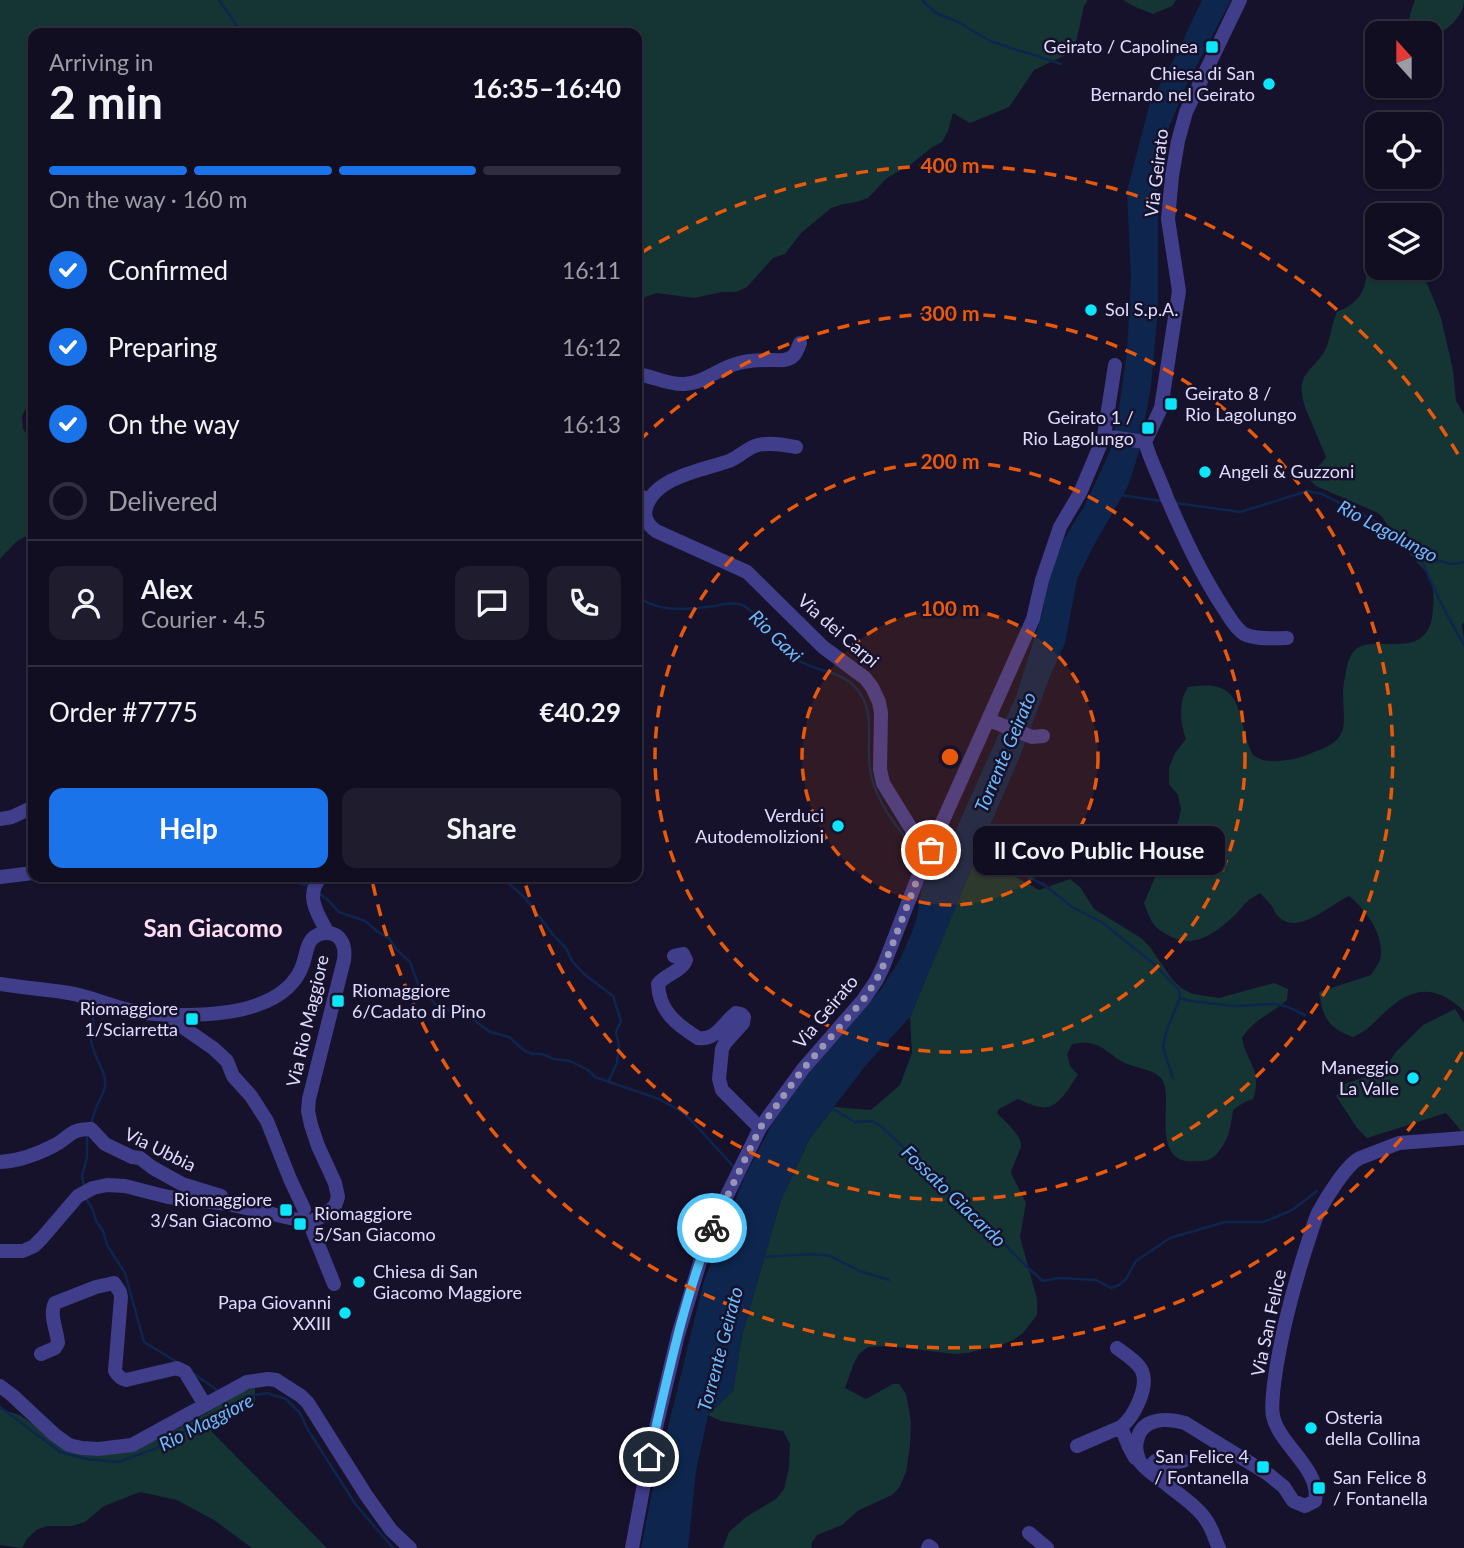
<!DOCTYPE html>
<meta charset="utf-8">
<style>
:root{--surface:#100e20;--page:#1e1c2d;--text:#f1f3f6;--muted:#9c9ca5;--line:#302e3e;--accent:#1a73e8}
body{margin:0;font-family:Lato,sans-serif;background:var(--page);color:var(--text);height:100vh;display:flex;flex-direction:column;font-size:26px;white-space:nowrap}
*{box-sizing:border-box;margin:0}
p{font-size:23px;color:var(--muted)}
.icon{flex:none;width:38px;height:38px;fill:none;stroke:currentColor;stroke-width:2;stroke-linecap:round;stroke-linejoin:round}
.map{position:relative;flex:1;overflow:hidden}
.details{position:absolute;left:28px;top:28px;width:614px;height:854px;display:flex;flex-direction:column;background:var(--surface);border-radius:14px;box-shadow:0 2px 5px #0004,0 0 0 2px var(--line)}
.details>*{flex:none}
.needle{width:46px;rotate:339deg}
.controls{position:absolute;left:1365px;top:21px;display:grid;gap:14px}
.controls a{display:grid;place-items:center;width:77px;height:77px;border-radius:14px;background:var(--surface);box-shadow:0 2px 5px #0004,0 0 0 2px var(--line);font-size:35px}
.pin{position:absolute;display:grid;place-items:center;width:60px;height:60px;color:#fff;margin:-30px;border:4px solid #fff;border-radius:50%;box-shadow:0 2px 7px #0007}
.courier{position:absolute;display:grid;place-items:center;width:70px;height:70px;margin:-35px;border:5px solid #4fc3f7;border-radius:50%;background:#fff;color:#222;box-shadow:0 2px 9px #0007}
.bubble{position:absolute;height:49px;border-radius:14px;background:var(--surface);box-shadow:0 2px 5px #0004,0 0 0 2px var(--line);font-size:23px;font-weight:700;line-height:49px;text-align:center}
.headline em{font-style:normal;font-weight:700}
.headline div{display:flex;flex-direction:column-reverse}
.headline{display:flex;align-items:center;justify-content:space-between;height:119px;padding:0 21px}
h1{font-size:46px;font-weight:700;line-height:52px}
.bar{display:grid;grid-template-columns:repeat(4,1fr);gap:10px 7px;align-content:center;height:84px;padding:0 21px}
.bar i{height:9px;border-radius:5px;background:var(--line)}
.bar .active{background:var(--accent)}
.bar p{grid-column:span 4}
.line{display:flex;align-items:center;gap:18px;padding:0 21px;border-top:2px solid var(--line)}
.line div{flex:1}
.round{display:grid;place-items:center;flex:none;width:74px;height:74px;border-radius:14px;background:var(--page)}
ol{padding:0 21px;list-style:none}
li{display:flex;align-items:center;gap:21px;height:77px}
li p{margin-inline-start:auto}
li .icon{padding:7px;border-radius:50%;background:var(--accent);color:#fff;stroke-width:4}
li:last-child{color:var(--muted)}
li i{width:38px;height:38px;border:4px solid var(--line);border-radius:50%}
.primary-button{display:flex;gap:14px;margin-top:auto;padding:14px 21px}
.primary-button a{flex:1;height:80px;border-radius:14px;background:var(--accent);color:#fff;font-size:28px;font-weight:700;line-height:80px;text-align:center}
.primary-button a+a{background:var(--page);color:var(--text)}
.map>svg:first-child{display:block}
.green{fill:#153534}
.water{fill:#0e264e}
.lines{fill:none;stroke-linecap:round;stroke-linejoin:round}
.stream{stroke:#0e264e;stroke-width:2.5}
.minor{stroke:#403d8a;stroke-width:14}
.done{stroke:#9995b5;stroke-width:7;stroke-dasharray:0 12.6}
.route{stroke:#4fc3f7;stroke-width:9}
.ring{fill:none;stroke:#e8590c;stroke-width:3.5;stroke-dasharray:12 9}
.poi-dot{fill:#0be6fc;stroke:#16122b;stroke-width:2.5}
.labels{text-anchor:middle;stroke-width:5;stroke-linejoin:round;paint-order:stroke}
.poi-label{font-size:18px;fill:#e0dcff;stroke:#16122b;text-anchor:end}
.street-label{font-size:18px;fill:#e0dcff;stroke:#16122b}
.water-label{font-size:19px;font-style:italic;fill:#6cbbfd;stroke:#16122b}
.district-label{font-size:24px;font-weight:bold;fill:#ffdef3;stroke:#16122b}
.centre{fill:#e8590c;stroke:#16122b;stroke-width:3.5}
.ring-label{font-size:21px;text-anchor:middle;font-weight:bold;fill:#e8590c;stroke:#16122b;stroke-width:5;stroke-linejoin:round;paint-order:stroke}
</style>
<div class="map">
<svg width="1464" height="1548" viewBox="0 0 1464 1548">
<rect width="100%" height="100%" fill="#16122b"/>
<path class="green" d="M0 0H1088L1084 6 1074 51 1034 70 1009 107 970 123 953 113 948 131 942 142 931 148 910 165 887 178 868 198 856 202 844 204 831 208 801 233 785 254 773 258 747 287 736 292H722L694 298 657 293 645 297 640 310 638 322 637 33H33V402L28 404 22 416 23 429 33 443V532L16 542 0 559Z
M1123 0H1176L1172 6 1153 14 1133 6Z
M1415 0H1464C1464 17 1445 33 1430 37V33H1414C1405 23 1411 12 1415 0Z
M1377 228V268H1421L1441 318 1453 370 1456 401 1464 414V622L1462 625 1464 639V1011C1437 986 1415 985 1387 1010 1374 1022 1369 1030 1353 1037 1328 1028 1323 1018 1319 992L1371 975C1374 970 1378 965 1380 960 1386 937 1366 909 1349 896 1331 904 1297 937 1278 916 1275 914 1274 910 1272 906 1268 902 1264 897 1260 893 1256 896 1250 898 1247 902 1243 905 1240 910 1236 914 1219 930 1198 948 1174 938 1153 928 1152 924 1144 903L1177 826 1181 810 1178 795 1169 784V768L1175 753 1186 739C1180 723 1178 702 1188 687 1248 677 1234 716 1253 755 1265 764 1279 761 1294 759 1301 757 1308 755 1314 752 1352 739 1343 725 1343 692 1343 685 1345 678 1346 671 1347 665 1350 655 1354 651 1372 630 1430 667 1433 609 1434 595 1434 586 1427 573L1395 538 1383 518 1378 513 1316 486 1301 472C1312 472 1320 466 1326 457L1305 407C1293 370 1316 372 1327 346 1331 335 1332 323 1337 312 1343 309 1351 306 1356 300 1375 281 1360 252 1370 230Z
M977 855 1039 890 1070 879 1080 887 1094 909 1141 938 1150 947 1172 979 1181 988 1193 994 1219 998 1274 983 1288 989 1287 1000C1270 1015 1255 1018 1242 1038 1247 1063 1263 1072 1253 1099L1243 1103 1233 1110C1231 1125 1229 1139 1219 1151 1215 1157 1209 1161 1201 1161 1197 1161 1190 1162 1185 1161 1151 1153 1175 1094 1161 1078 1152 1068 1132 1068 1121 1061 1111 1055 1104 1047 1093 1044 1086 1042 1080 1043 1072 1044L1067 1054 1070 1066 1078 1075C1069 1087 1058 1111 1040 1107 1032 1106 1024 1101 1018 1099L999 1109 997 1113C1004 1121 1022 1135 1021 1146 1021 1149 1012 1167 1011 1173L1026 1203 1020 1237 1037 1299V1315L1023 1333 1013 1340 992 1349 987 1348 968 1353 954 1354 890 1346 868 1347 859 1354 854 1363 845 1388 866 1399 893 1384H899L906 1394 911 1422 910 1445 906 1472 899 1488 892 1495 859 1510 842 1525 817 1535 811 1544 812 1548H723L729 1532 746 1517 776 1499 784 1489 789 1468 790 1444 783 1431 721 1421 708 1415 733 1391 742 1335 781 1200 810 1138 834 1107 871 1110 900 1085 912 1053 910 1017Z
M1455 1009 1464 1023V1134L1446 1113 1367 1138 1357 1128 1336 1096 1345 1084 1383 1071 1396 1052 1423 1025Z
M255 1387V1404H245L211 1431 327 1548H252L214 1520 177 1500 140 1492 104 1506 85 1522 72 1526H47L36 1530 27 1539 22 1548 0 1545V1409C7 1411 15 1413 21 1416 36 1425 49 1439 64 1448 114 1477 198 1416 242 1392Z"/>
<path class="water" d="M1202 0H1231L1185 88 1167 132 1158 188V309L1151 386 1139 452 1128 486 1094 545 1077 579 1065 643 1051 674 1021 754 978 853 910 1017 866 1065 810 1138 781 1200 742 1335 733 1391 708 1415 696 1471 688 1548H641L652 1492 704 1281 744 1178 772 1124 798 1087 831 1045 882 988 900 959 912 932 917 917 922 886 933 866 939 867 1016 696 1043 611 1046 584 1064 539 1085 505 1110 451 1118 415 1127 352 1131 278 1127 191 1150 103 1175 57Z"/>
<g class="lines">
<path class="stream" d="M219 0 242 33
M922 0 936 13 958 22 990 41 1061 64
M1120 495 1162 501
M1176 503 1240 512 1308 491 1322 494 1402 535 1434 560 1453 564 1464 562
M1417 547C1429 582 1446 614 1464 645
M637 594C652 612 686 610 707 607 717 606 729 602 739 604 756 608 777 644 792 656 812 672 837 669 853 685 878 708 865 740 870 770 876 804 899 830 920 856
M976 853 1043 884 1072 907 1103 923 1154 964 1179 990 1180 998 1166 1032 1163 1048 1173 1078
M287 877 289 880 308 886
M502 877 526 899 554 936 566 948 572 961 584 974 613 996 621 1021 616 1032 619 1046 617 1063 608 1082
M320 894 328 900 339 912 365 921 378 932 389 938 396 949 410 962 418 984 435 1004 444 1006 453 1014 470 1017 490 1032 509 1037 525 1051 533 1054H542L554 1059 570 1061 588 1070 595 1077 659 1099 679 1110 689 1118 734 1167
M1180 998 1191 1001 1234 1006 1275 1004 1288 1007 1305 1015
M830 1107 855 1122 872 1121 881 1126 902 1146 925 1173 950 1191 973 1212 1027 1267 1043 1281 1059 1278 1096 1280 1111 1288 1119 1285 1126 1279 1136 1261 1170 1238 1225 1222H1263L1274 1218 1292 1210 1317 1191
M91 1124C93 1117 95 1109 98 1103 104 1092 108 1084 103 1072 99 1062 92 1051 91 1040 91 1031 95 1030 93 1018
M84 1186 82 1176 87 1157V1134
M85 1197 93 1210 96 1221 103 1231 107 1245 125 1273 144 1342 177 1362
M761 1257 813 1254 830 1256 860 1271 889 1280
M194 1374 220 1392
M0 1407 60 1452 87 1459 118 1462 157 1448 195 1425 250 1396 267 1393 286 1399 300 1413 308 1430 356 1505 393 1548"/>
<path class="minor" d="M1240 0 1186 112 1178 141 1172 176 1168 219 1179 291 1161 408 1145 442C1151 462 1160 479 1167 498 1184 537 1201 574 1224 609 1230 618 1235 628 1244 634 1256 640 1274 638 1287 638
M637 374C653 376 668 385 684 384 705 383 720 367 739 363 750 360 761 360 772 360 777 360 782 361 788 359 796 356 797 350 800 343
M1104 436 1145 442
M796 447C784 445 770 442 758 445 747 448 739 457 729 461 703 470 654 477 646 508 643 518 649 526 656 531L747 572 823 647 865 678 872 687 879 702 881 713 880 769 883 783 915 835 931 850
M637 494 649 501
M989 720 1032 737 1043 736
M0 819 12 817 33 807
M0 877 33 873
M321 877C304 895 318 915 328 933
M674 956 683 954 686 960C681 972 666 974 658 984 659 1011 676 1024 698 1038 716 1041 723 1023 736 1013L741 1014 744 1017 743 1023 725 1043 722 1049 719 1079 722 1090 760 1128
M0 984C23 988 46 989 69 993 88 996 106 1004 125 1009 158 1018 225 1017 257 1005 277 998 296 985 303 964 306 956 306 946 312 939 316 935 321 933 326 933 342 933 346 947 344 960L309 1099 308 1111 311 1125 318 1146 335 1183 338 1197 335 1206 321 1217 309 1222 303 1221 228 1204 168 1197 125 1186 107 1185 93 1188 78 1196 42 1238 34 1246 23 1251H0
M169 1014 171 1019 213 1048 227 1061 233 1076 251 1096 267 1121 290 1179 304 1209
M0 1162C19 1161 38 1154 55 1145 71 1136 70 1129 91 1129L105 1144 132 1157 140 1158 153 1168 182 1184 221 1196
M309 1222 334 1284
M1117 1348C1125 1354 1138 1362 1142 1371 1149 1387 1134 1417 1121 1427
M41 1354 55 1348 58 1343C57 1330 49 1315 55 1303L96 1287 114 1283 120 1292 121 1297 115 1371C118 1376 121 1379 126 1380L177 1368 185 1372 205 1405
M0 1386 12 1395 55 1435 69 1445 82 1448 98 1449 132 1445 247 1382 268 1379 276 1380 301 1396 308 1403 366 1495 391 1530 410 1548
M1077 1446 1121 1427 1129 1447 1135 1458
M1168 1474 1154 1464V1462L1157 1460 1170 1463 1183 1461
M1029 1533 1047 1548
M632 1548 649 1457 678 1335 703 1252 711 1228 760 1128 803 1069 863 1000 876 981 883 967 920 872 1033 619 1042 580 1060 527 1080 493 1104 436 1115 365
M928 1548 929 1546 932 1548
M1219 1548C1215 1540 1213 1531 1208 1523 1199 1507 1179 1495 1165 1483 1157 1477 1146 1470 1140 1462 1137 1455 1135 1448 1137 1441 1141 1417 1167 1418 1185 1423L1268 1474 1284 1487 1293 1501 1305 1506 1315 1501C1322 1470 1279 1445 1273 1416 1271 1406 1273 1395 1274 1384 1280 1338 1292 1292 1306 1248 1310 1237 1313 1224 1318 1213 1326 1198 1346 1165 1360 1158L1399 1143 1464 1138"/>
</g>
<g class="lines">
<path class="done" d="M712 1228 760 1128 803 1069 863 1000 876 981 890 951 920 872 931 850"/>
<path class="route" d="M649 1457C667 1380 683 1301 712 1228"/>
</g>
<circle cx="950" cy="757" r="148" fill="#e8590c" fill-opacity=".12"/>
<g class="ring">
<circle cx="950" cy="757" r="148"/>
<circle cx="950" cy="757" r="295"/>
<path d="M639 441A443 443 0 1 1 524 879"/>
<path d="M1462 1052A591 591 0 0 1 372 880M641 253A591 591 0 0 1 1462 461"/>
</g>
<g class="poi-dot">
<rect x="1205" y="40" width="14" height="14" rx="3.5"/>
<circle cx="1269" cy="84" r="7"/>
<circle cx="1091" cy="310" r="7"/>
<rect x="1164" y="397" width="14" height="14" rx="3.5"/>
<rect x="1141" y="421" width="14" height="14" rx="3.5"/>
<circle cx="1205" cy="472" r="7"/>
<circle cx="838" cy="826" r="7"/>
<rect x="331" y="994" width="14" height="14" rx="3.5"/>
<rect x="185" y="1012" width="14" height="14" rx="3.5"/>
<circle cx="1413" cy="1078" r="7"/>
<rect x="279" y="1203" width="14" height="14" rx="3.5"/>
<rect x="293" y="1217" width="14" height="14" rx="3.5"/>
<circle cx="359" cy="1282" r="7"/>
<circle cx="345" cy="1313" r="7"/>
<circle cx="1311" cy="1428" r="7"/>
<rect x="1256" y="1460" width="14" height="14" rx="3.5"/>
<rect x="1312" y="1481" width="14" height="14" rx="3.5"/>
</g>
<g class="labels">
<g class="poi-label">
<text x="1198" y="53">Geirato / Capolinea</text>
<text x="1255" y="80">Chiesa di San<tspan x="1255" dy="21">Bernardo nel Geirato</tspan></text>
<text x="1105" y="316" text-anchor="start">Sol S.p.A.</text>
<text x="1185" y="400" text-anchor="start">Geirato 8 /<tspan x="1185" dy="21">Rio Lagolungo</tspan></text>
<text x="1134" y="424">Geirato 1 /<tspan x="1134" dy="21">Rio Lagolungo</tspan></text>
<text x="1219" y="478" text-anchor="start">Angeli &amp; Guzzoni</text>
<text x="824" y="822">Verduci<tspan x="824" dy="21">Autodemolizioni</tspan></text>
<text x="352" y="997" text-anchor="start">Riomaggiore<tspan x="352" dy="21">6/Cadato di Pino</tspan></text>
<text x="178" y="1015">Riomaggiore<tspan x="178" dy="21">1/Sciarretta</tspan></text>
<text x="1399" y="1074">Maneggio<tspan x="1399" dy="21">La Valle</tspan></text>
<text x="272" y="1206">Riomaggiore<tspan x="272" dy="21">3/San Giacomo</tspan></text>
<text x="314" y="1220" text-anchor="start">Riomaggiore<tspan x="314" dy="21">5/San Giacomo</tspan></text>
<text x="373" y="1278" text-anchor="start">Chiesa di San<tspan x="373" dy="21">Giacomo Maggiore</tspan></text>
<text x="331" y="1309">Papa Giovanni<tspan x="331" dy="21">XXIII</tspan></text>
<text x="1325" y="1424" text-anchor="start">Osteria<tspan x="1325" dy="21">della Collina</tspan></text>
<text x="1249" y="1463">San Felice 4<tspan x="1249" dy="21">/ Fontanella</tspan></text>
<text x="1333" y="1484" text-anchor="start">San Felice 8<tspan x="1333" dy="21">/ Fontanella</tspan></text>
</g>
<g class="street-label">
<text transform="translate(1157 173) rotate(-83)" y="6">Via Geirato</text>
<text transform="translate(838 631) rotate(41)" y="6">Via dei Carpi</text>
<text transform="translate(826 1012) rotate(-50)" y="6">Via Geirato</text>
<text transform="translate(308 1021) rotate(-77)" y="6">Via Rio Maggiore</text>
<text transform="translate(160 1150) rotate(26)" y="6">Via Ubbia</text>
<text transform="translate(1269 1323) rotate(-78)" y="6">Via San Felice</text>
</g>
<g class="water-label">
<text transform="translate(1388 531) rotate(28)" y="7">Rio Lagolungo</text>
<text transform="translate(776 636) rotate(44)" y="7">Rio Gaxi</text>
<text transform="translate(1005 752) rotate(-67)" y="7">Torrente Geirato</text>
<text transform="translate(954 1196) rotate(44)" y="7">Fossato Giacardo</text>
<text transform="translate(720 1349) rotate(-75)" y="7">Torrente Geirato</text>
<text transform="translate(206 1422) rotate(-27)" y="7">Rio Maggiore</text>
</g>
<g class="district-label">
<text x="213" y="937">San Giacomo</text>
</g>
</g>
<circle cx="950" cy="757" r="10" class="centre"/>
<g class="ring-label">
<text x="950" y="173">400 m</text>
<text x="950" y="321">300 m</text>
<text x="950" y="469">200 m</text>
<text x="950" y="616">100 m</text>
</g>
</svg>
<div class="controls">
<a><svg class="needle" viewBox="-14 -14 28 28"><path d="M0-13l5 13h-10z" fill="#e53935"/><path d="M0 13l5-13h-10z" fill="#9c9ca5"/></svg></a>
<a><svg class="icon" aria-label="locate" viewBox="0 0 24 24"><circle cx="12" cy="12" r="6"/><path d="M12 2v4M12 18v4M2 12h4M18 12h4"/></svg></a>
<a><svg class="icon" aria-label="layers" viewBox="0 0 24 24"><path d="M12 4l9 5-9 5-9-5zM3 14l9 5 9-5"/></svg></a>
</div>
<div class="pin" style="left:931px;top:850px;background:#ea580c"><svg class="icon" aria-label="bag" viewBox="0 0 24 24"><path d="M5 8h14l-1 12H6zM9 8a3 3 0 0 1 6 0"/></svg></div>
<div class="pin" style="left:649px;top:1457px;background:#1f2937"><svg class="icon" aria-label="home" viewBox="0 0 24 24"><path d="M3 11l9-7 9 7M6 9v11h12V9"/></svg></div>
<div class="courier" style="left:712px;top:1228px"><svg class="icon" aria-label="bike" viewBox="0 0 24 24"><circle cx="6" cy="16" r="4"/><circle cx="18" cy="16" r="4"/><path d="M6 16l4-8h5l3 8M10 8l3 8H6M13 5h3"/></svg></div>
<div class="bubble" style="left:973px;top:826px;width:252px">Il Covo Public House</div>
<section class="details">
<div class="headline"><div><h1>2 min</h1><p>Arriving in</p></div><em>16:35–16:40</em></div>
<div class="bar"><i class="active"></i><i class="active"></i><i class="active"></i><i></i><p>On the way · 160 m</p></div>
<ol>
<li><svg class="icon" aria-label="check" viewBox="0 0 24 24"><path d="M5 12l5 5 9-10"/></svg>Confirmed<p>16:11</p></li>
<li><svg class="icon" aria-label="check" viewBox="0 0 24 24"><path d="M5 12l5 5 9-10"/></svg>Preparing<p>16:12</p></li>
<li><svg class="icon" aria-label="check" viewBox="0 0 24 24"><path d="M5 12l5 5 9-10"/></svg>On the way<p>16:13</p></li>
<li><i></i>Delivered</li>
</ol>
<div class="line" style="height:126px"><a class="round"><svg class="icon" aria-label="person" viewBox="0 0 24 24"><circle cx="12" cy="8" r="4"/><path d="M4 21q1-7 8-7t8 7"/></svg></a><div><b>Alex</b><p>Courier · 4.5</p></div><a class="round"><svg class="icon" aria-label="chat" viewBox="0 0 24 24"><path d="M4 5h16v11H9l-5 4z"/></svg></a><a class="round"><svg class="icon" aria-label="phone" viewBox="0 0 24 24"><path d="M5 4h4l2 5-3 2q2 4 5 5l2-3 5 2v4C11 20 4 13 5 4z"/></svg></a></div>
<div class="line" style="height:91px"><div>Order #7775</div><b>€40.29</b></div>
<div class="primary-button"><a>Help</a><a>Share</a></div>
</section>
</div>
